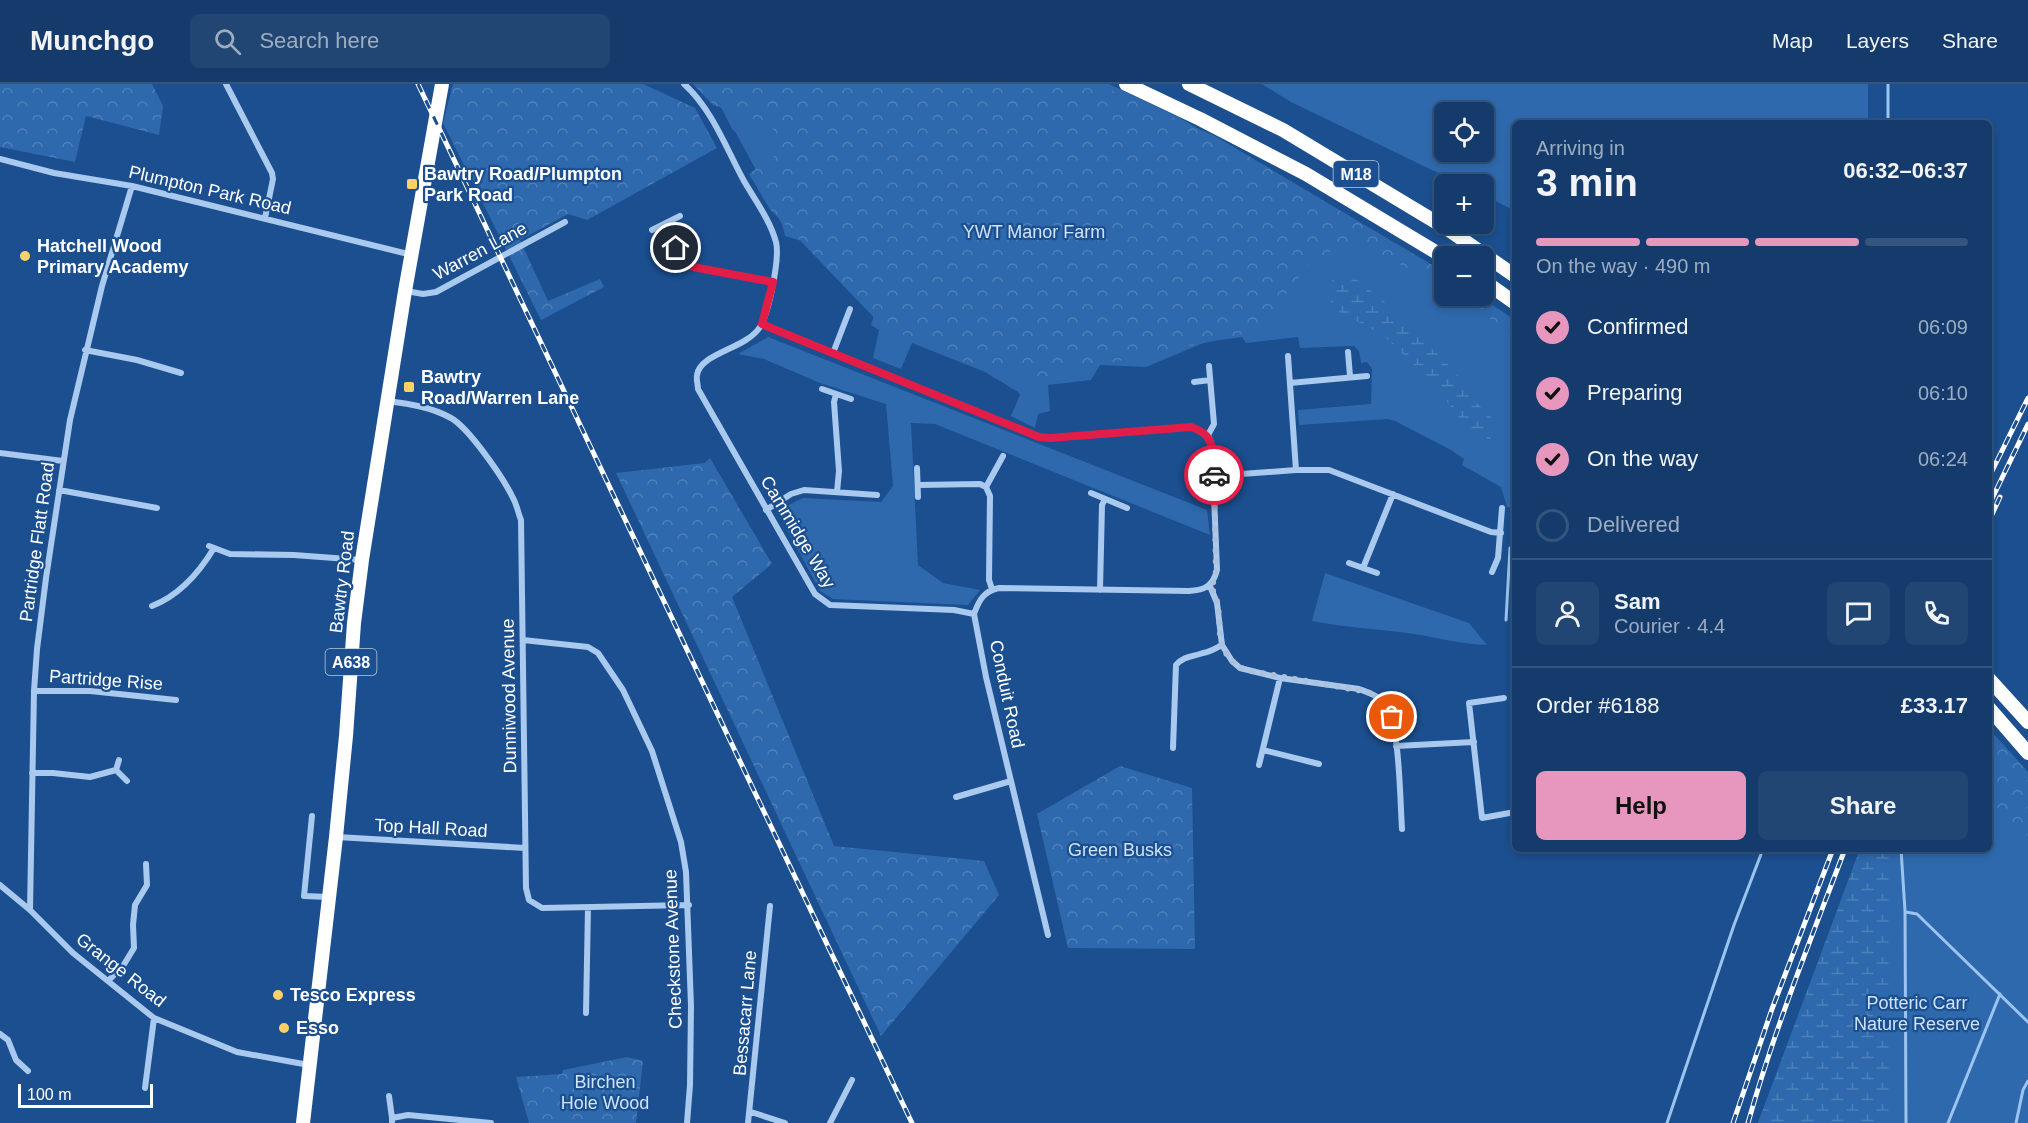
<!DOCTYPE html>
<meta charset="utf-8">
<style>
:root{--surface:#143b6b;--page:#214673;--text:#f1f3f6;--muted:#9dadc1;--line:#33557e;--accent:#e797bd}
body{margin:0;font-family:Arial,sans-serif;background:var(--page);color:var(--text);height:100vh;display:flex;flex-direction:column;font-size:22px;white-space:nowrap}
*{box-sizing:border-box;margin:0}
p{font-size:20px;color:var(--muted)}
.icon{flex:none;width:33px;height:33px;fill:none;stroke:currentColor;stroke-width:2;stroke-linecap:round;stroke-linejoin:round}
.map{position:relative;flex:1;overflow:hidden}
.panel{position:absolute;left:1512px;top:36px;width:480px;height:732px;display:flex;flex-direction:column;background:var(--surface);border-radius:9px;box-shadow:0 3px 9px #0003,0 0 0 2px var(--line)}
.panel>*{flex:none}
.controls{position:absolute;left:1434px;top:18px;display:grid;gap:12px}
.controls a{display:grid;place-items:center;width:60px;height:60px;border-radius:9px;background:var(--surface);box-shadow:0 3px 9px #0003,0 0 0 2px var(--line);font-size:30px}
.scale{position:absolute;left:18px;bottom:15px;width:135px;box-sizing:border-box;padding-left:6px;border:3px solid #fff;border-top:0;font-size:16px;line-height:21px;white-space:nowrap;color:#fff;-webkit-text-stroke:4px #1b4f8f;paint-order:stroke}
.pin{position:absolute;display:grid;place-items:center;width:51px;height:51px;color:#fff;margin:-26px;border:3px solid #fff;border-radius:50%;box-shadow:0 2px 6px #0007}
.courier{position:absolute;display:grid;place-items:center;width:60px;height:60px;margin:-30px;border:4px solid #e11d48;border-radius:50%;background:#fff;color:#222;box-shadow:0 2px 8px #0007}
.headline em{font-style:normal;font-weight:700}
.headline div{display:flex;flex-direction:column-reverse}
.headline{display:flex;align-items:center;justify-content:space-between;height:102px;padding:0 24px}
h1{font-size:39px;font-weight:700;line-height:45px}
.bar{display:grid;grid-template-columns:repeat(4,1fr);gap:9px 6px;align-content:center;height:72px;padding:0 24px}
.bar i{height:8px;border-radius:4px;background:var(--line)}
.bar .selected{background:var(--accent)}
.bar p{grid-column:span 4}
.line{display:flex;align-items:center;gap:15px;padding:0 24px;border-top:2px solid var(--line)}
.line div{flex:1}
.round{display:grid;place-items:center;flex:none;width:63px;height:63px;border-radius:9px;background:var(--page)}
ol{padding:0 24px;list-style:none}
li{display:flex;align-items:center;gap:18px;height:66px}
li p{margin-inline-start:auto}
li .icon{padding:6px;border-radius:50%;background:var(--accent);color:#111;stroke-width:4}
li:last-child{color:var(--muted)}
li i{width:33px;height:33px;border:3px solid var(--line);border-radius:50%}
.button{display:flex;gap:12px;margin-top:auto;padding:12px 24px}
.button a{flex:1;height:69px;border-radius:9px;background:var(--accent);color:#111;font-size:24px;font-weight:700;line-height:69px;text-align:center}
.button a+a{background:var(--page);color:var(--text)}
header{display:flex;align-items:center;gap:36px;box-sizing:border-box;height:84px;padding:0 30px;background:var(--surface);border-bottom:2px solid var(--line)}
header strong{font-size:28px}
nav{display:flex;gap:33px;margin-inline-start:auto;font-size:21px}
.search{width:420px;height:54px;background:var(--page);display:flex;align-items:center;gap:15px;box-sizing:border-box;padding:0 21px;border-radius:9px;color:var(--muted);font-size:22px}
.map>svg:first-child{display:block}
.green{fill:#2e69ad;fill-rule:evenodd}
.forest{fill:url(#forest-crowns)}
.wetland{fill:url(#wetland-marsh)}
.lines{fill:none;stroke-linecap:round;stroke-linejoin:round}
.stream{stroke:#9cc4f0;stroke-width:3}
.street{stroke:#a9c9ee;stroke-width:6}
.highway{stroke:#fff;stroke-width:14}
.rail-casing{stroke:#fff;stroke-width:5}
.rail{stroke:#1b4f8f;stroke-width:3;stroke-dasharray:9;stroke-linecap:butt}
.done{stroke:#afc1d8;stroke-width:6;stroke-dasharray:0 10.8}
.route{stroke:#e11d48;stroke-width:8}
.poi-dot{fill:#ffd166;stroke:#1b4f8f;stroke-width:2}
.labels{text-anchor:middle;stroke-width:4.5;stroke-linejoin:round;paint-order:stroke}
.shield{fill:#1b4f8f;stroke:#bbcadd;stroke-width:1.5}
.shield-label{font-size:16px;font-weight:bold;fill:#fff}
.poi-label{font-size:18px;font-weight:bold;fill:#fff;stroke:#1b4f8f;text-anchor:start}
.street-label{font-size:18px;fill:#fff;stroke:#1b4f8f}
.park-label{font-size:18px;fill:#cfe3fa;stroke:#1b4f8f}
</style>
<header>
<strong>Munchgo</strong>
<div class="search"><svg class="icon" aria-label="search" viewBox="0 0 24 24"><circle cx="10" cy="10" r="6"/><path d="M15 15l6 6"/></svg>Search here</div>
<nav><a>Map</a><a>Layers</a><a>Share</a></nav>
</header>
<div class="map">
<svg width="2028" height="1039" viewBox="0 0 2028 1039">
<defs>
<pattern id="forest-crowns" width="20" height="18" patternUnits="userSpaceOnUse" patternTransform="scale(1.5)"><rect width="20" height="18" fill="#2e69ad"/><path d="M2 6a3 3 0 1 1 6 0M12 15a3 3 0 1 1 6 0" fill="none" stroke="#4d80b9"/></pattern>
<pattern id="wetland-marsh" width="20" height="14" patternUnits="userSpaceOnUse" patternTransform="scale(1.5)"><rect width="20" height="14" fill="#2e69ad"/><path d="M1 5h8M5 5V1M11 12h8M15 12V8" fill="none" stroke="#4d80b9"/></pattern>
</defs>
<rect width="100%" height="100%" fill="#1b4f8f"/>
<path class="green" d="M699 0H1109L1180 34 1328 121 1444 202V212H1457L1515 251V409L1513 424 1507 423 1501 403 1462 381 1464 375 1451 366 1395 337 1388 335 1299 341 1298 326 1371 320 1372 285 1367 278 1361 279 1359 267 1354 262 1300 264 1298 253 1246 259 1242 253 1206 258 1146 283 1100 281 1091 296 1048 301 1050 327 1038 330 1035 344 1011 332 1020 311 1018 308 985 288 912 259 901 285 873 274 879 246 871 241 874 231 808 159 785 152 782 140 759 100 757 88 736 49 732 45 718 17Z
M1262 0H1868V39H1515V127L1484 111V100H1461L1291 18ZM1444 28H1484V68H1444Z
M768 253 1207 426 1210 451 935 340 911 339 918 481 943 499 980 506 968 521 833 515 820 507 777 427 803 414 881 418 893 402 886 320 820 299 764 275 738 270Z
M1325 489 1469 539 1487 561C1462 560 1439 554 1414 550 1380 545 1346 544 1312 537Z
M1989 645 2028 688V1039H1758L1860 765H1989Z"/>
<path class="forest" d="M0 0H152L163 22 159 51 86 32 75 78 0 63Z
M453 0H643L695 24 717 64 587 136 568 130 520 156 548 217 600 195 604 203 541 236 443 39Z
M693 0H1097L1215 52 1444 188V203L1353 156 1312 177 1290 206 1260 239 1241 251 1044 293 967 279 881 241 769 124 749 90 783 65 771 41 713 21Z
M1456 212H1479L1515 236V251Z
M710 374 772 480 732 513 834 762 984 777 999 811 881 952 616 389 705 379Z
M1989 645 2028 688V760L1989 713Z
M1120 682 1192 704 1195 865 1068 864 1037 730Z
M627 973 643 977 636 1039H529L516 993 562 990 563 986Z"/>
<path class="wetland" d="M1339 189 1359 197 1390 222 1465 298 1475 317 1495 337 1489 360 1462 337 1430 296 1383 251 1334 225 1325 204Z
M1860 765H1889L1891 1039H1758Z"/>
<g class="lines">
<path class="stream" d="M1888 0V39
M1512 441 1515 413
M1506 536 1510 464
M1901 765 1905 827 1906 1039
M1906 828 1917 830 2028 938
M1667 1039 1734 841 1763 765
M1948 1039 2000 910
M2016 1039 2023 1006 2028 997"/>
<path class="street" d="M226 0 272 89 273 95 265 134
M684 0C712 25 726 64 744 97 755 116 770 136 776 158 780 174 769 228 760 243 746 265 700 269 697 291 696 295 698 301 698 305L815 510 830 521 954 526 974 530
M0 75 54 89 132 102 412 171
M664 140 685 177 693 183 773 198
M652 146 680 132
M406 207 423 210 436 208 565 138
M762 240 1039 353 1050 354 1191 343 1208 351 1212 362 1217 486C1213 502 1205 506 1189 507L999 504C984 507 979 516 974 530
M85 266 137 276 181 289
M1348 268 1350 292
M833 269 850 225
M1288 272 1296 386
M1194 298 1210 296
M1290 299 1367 292
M822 305 851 315
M836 310 834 318 839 387 837 408
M388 317C410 320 431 323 451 334 469 344 504 395 513 414 517 421 518 429 521 436L526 804 529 816 542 824 689 821
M1208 351 1214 340 1209 282
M0 369 63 377
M917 384 918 413
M1214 392 1296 386H1329L1491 448 1501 449
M918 401 980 400 986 403 990 412 989 496 992 505
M986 403 1003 372
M59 406 157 424
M1091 409 1127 424
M766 426 791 410 804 406 877 411
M209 462 230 470 294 471 361 476
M1349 479 1377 489
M1363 484 1393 410
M1492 488 1498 474 1502 424
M1210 502 1217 519 1222 561 1232 577 1240 584 1280 594 1359 605C1367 608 1377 611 1384 618 1400 635 1400 718 1402 745
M1100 506 1102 421 1105 415
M152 522C180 511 199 489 214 464
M974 530 986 593 1048 851
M523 556 588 563 598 569 623 606 652 667 681 758 686 788 691 922 690 1001 687 1039
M34 607H90L176 616
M1504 614 1469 619 1482 734 1515 728
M1396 662 1474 658
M1173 664 1176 581C1184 572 1192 573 1203 569 1210 568 1216 564 1222 561
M1263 666 1319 680
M119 676 116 686 127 697
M1259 681 1280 594
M32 689H53L90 693 116 686
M956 713 1011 697
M312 732 304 812 329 813
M337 753 525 764
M0 801 30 826 73 869 154 934 237 968 309 981
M30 826 34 607 37 565 46 494 70 336 102 202 132 102
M108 897 123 882 134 864 133 841 135 821 147 801 146 780
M586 929 588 824
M0 950 8 956 16 976 28 987
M145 1004 154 934
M389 1012 392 1034
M751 1028 785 1039
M392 1039V1034L408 1031 491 1039
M748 1039 770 822
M830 1039 852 996"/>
<path class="highway" d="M1126 0 1200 35 1306 90 1444 173
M1189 0 1283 46 1449 146 1515 192
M1484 197 1515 219
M1989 595 2028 638
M1989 624 2028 669
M303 1039 336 753 346 652 354 539 362 476 405 207 442 0"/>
<defs>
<path id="rail" d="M418 0 912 1039
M1989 393 2028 314
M1989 421 2028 340
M1989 437 2000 413
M1733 1039 1772 925 1833 765
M1748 1039C1774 946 1811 855 1845 765"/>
</defs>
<use href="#rail" class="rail-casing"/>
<use href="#rail" class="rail"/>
</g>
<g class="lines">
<path class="done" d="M1214 391 1216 486 1215 496 1210 502C1230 530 1204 564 1245 586L1368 608 1383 617 1392 633"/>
<path class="route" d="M676 164 685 177 693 183 773 198 762 240 771 244 1039 353 1050 354 1191 343C1217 351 1212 368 1214 391"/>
</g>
<g class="poi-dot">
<rect x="406" y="94" width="12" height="12" rx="3"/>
<circle cx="25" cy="172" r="6"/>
<rect x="403" y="297" width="12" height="12" rx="3"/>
<circle cx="278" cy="911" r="6"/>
<circle cx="284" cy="944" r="6"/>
</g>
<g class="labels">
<g class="shield">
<rect x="1333.5" y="77" width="45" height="26" rx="4.5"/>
<rect x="325.5" y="565" width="51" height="26" rx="4.5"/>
</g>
<g class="shield-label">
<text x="1356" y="96">M18</text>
<text x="351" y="584">A638</text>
</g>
<g class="poi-label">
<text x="424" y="96">Bawtry Road/Plumpton<tspan x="424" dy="21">Park Road</tspan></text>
<text x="37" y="168">Hatchell Wood<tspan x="37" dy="21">Primary Academy</tspan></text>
<text x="421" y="299">Bawtry<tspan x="421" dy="21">Road/Warren Lane</tspan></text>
<text x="290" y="917">Tesco Express</text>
<text x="296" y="950">Esso</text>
</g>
<g class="street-label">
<text transform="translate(210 106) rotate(13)" y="6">Plumpton Park Road</text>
<text transform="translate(480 167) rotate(-28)" y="6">Warren Lane</text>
<text transform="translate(798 448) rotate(59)" y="6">Cammidge Way</text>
<text transform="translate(37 458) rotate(-82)" y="6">Partridge Flatt Road</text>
<text transform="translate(342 498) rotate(-83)" y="6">Bawtry Road</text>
<text transform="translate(106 596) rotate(4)" y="6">Partridge Rise</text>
<text transform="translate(1007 610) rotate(78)" y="6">Conduit Road</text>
<text transform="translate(509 612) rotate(-91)" y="6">Dunniwood Avenue</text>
<text transform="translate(431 744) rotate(3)" y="6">Top Hall Road</text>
<text transform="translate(673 865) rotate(-92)" y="6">Checkstone Avenue</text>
<text transform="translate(121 886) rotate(38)" y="6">Grange Road</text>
<text transform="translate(745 929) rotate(-85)" y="6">Bessacarr Lane</text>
</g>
<g class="park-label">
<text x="1034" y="154">YWT Manor Farm</text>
<text x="1120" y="772">Green Busks</text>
<text x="1917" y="925">Potteric Carr<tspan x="1917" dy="21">Nature Reserve</tspan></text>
<text x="605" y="1004">Birchen<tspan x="605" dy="21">Hole Wood</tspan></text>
</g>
</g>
</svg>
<div class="controls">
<a><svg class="icon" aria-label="locate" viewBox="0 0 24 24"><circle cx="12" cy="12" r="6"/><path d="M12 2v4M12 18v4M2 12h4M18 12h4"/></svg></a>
<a>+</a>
<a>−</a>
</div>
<div class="scale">100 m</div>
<div class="pin" style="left:1392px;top:633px;background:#ea580c"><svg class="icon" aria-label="bag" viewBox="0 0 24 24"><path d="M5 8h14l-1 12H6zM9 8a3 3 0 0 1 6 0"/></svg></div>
<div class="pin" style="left:676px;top:164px;background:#1f2937"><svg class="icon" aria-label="home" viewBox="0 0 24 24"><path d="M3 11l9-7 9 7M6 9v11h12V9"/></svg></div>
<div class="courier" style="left:1214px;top:391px"><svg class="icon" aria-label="car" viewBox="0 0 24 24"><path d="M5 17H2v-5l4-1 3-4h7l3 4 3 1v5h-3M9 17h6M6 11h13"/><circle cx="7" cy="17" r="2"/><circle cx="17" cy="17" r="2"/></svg></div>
<section class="panel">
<div class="headline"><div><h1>3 min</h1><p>Arriving in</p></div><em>06:32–06:37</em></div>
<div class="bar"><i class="selected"></i><i class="selected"></i><i class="selected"></i><i></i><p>On the way · 490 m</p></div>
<ol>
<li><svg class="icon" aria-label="check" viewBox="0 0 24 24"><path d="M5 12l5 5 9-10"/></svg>Confirmed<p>06:09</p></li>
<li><svg class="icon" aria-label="check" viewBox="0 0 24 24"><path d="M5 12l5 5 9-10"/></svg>Preparing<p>06:10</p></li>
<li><svg class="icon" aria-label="check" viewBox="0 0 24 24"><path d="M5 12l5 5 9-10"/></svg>On the way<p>06:24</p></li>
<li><i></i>Delivered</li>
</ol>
<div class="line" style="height:108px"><a class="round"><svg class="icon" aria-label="person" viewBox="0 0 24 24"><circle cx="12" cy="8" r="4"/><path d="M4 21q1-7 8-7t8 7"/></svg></a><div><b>Sam</b><p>Courier · 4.4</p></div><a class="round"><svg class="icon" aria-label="chat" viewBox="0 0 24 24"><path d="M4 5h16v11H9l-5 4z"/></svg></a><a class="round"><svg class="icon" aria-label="phone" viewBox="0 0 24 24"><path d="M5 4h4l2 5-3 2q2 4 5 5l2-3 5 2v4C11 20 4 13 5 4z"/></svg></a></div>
<div class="line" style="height:78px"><div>Order #6188</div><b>£33.17</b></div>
<div class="button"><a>Help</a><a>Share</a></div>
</section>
</div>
